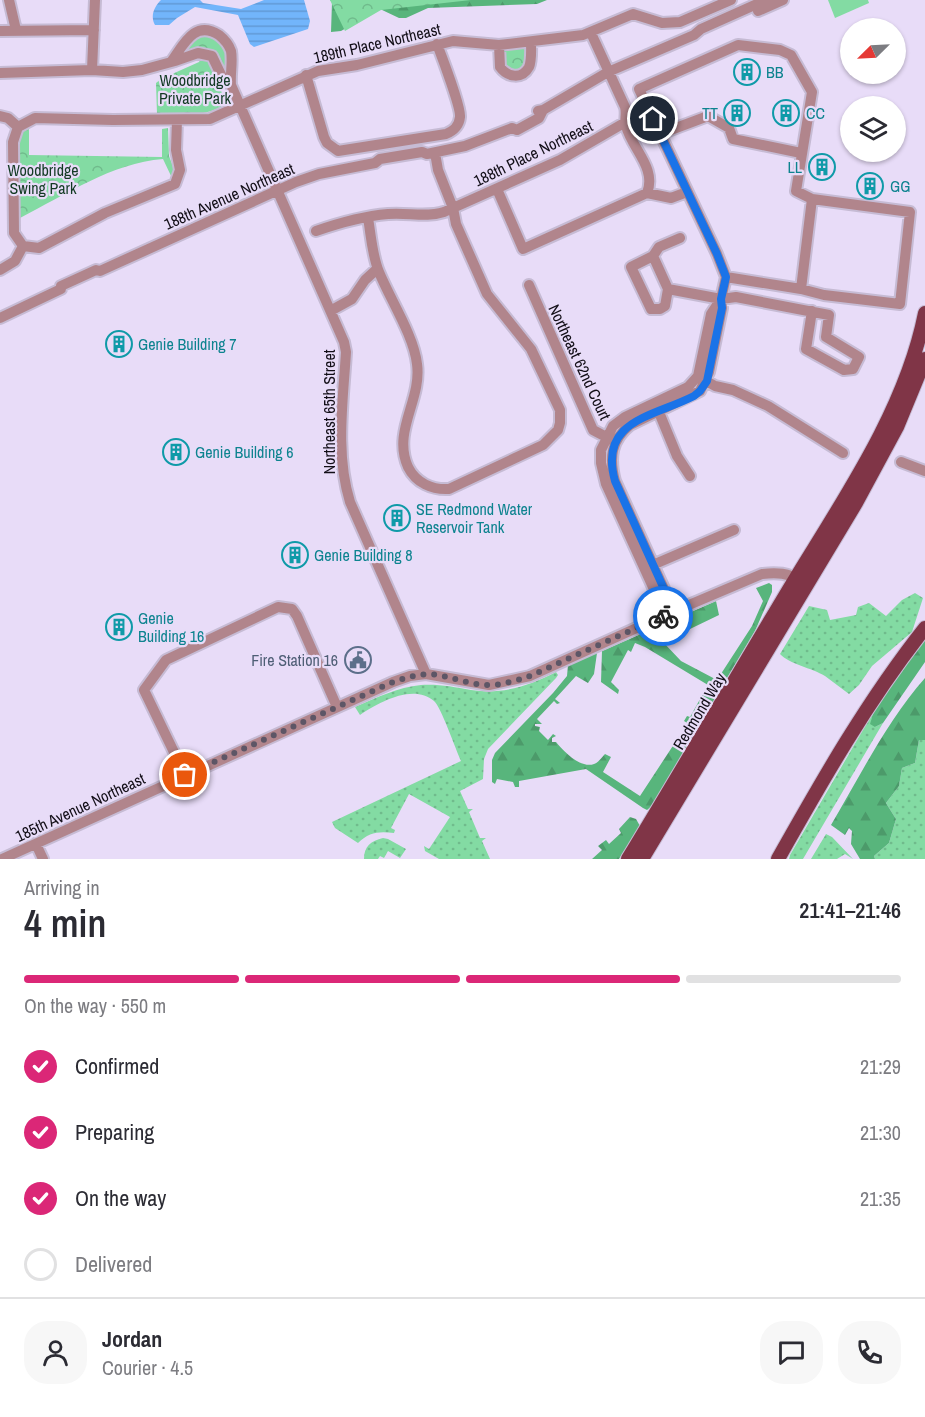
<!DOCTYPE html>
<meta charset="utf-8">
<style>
:root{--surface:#fff;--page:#f7f7f7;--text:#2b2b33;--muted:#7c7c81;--line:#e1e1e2;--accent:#db2777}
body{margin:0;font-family:"Archivo Narrow",sans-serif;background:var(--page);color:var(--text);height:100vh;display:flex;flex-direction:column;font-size:22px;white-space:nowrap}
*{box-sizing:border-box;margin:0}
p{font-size:20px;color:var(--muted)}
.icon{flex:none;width:33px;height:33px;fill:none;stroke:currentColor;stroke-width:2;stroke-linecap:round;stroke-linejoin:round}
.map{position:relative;height:859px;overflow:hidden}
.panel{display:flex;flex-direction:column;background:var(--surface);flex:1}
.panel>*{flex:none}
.needle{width:39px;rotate:246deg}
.tools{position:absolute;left:840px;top:18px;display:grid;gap:12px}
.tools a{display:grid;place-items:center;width:66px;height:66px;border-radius:50%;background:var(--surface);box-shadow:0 2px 4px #0004;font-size:30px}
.pin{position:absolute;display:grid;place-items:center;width:51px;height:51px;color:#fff;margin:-26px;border:3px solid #fff;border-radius:50%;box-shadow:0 2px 6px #0007}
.courier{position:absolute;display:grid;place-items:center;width:60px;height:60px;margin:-30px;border:4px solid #1a73e8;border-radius:50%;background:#fff;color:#222;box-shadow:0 2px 8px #0007}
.summary em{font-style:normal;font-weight:600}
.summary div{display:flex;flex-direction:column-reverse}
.summary{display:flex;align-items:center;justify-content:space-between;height:102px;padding:0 24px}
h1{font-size:39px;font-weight:600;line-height:45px}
.bar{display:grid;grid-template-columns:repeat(4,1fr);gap:9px 6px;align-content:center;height:72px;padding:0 24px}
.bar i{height:8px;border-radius:4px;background:var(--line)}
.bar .current{background:var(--accent)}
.bar p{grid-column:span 4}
.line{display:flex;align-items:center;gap:15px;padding:0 24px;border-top:2px solid var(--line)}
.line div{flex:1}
.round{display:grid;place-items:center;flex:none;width:63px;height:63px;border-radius:24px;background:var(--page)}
ol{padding:0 24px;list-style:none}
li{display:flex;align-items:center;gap:18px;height:66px}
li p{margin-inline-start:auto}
li .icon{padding:6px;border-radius:50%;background:var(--accent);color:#fff;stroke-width:4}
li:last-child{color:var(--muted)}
li i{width:33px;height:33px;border:3px solid var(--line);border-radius:50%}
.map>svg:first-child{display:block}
.grass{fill:url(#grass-dots)}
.forest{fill:url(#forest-firs)}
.park{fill:url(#park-crowns)}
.pitch{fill:#83dba3}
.water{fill:url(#water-rules)}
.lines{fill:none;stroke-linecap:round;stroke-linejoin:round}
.minor-casing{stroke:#c6bbd4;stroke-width:14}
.major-casing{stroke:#c6bbd4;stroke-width:16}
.minor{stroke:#b1858c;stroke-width:10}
.major{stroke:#803547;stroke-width:14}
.done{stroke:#5d5666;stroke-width:6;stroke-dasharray:0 10.8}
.route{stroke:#1a73e8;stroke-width:8}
.labels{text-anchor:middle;stroke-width:4.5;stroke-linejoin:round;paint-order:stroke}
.street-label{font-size:16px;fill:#120e17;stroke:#e8dcf8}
.culture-label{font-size:16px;fill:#0d838f;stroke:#e8dcf8;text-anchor:start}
.park-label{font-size:16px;fill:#123a23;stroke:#e8dcf8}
.service-label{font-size:16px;fill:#4e5e75;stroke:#e8dcf8;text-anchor:end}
</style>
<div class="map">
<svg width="925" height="859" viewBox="0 0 925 859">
<defs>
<pattern id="grass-dots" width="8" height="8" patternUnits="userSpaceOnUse" patternTransform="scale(1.5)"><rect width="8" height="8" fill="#83dba3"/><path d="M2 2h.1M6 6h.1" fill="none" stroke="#70bb8c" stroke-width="1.8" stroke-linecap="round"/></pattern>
<pattern id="forest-firs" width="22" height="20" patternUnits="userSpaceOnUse" patternTransform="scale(1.5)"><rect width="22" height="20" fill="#58b57c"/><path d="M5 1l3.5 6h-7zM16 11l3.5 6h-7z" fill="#4c9a6a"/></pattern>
<pattern id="park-crowns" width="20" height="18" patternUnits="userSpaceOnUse" patternTransform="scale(1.5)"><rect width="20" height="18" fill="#83dba3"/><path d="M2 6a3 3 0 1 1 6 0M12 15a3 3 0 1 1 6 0" fill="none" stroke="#70bb8c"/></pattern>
<pattern id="water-rules" width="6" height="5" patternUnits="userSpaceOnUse" patternTransform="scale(1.5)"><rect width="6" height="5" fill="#72b5fb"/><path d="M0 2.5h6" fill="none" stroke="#629ad6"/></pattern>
</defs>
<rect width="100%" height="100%" fill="#e8dcf8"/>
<path class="grass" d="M915 593 923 598 912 632 872 666 859 685 849 694C841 688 833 682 825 676 812 668 789 664 780 654L809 606 827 610 830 620 856 615 858 607 869 603 886 616 902 600Z
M556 672 558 675 556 678 488 749 484 759 483 779 460 791 468 809H473L469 812 480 838H486L482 841 490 859H439L425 851 424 846 429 849 450 817 409 794 391 828 395 830 394 833C379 831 369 832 358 843L335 828 332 822 461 761C456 750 441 707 434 701 413 683 378 703 360 715L355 707C376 698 398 687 421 685 439 684 454 687 471 690 502 695 529 686 556 672Z
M874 711 875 727 883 723 803 859H789L790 855Z
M919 740H925V859H875L874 856 889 843 896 819 886 803 899 786 902 768 915 763Z
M826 834 832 837 853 859 845 854 837 859H811Z
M383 838 388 839 406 849 400 858 388 851 384 858 380 856 378 859H364C364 846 371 841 383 838Z"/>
<path class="forest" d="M330 0H547L537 4 428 8 406 18H399L380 9 341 31 331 32 332 2Z
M769 583 772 585V592L755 631 697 729 684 721 687 716 690 717 708 685 645 647 635 643 631 652 628 650 611 682 619 690 618 694 601 682 602 651 716 601 719 615 663 642 681 661 717 680 752 626 763 601 756 588Z
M925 638V662L883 723 875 727 870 724 874 711Z
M597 653 594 674 588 683 576 676 555 699 560 703 557 704 554 701 537 719 542 724H535V726L540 727 539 731 548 740 553 734 556 736 552 738V742H556C563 751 581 769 594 764 598 763 602 757 605 754L611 757 603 772 640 796 680 735 685 733 692 737 653 805 647 810 643 808 586 769 519 781V787H515L513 782 497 779 495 784 492 782V760L495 753 553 693 567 676 568 665Z
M925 678V740H919L915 763 902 768 899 786 886 803 896 819 889 843 874 856 875 859H860L851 844 852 831 849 828 845 835 831 825C860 776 887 721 925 678Z
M630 817 636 819 640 826 619 859H592L602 850 598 846 606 840 609 844 621 833 619 829Z"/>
<path class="park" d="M330 0H471L381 10 345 31Z
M211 34 227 48 229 81 215 57 179 56 196 36Z
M523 47 526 51 524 66 517 71 508 70 502 61 503 49Z
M201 58 207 61 211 66 226 103C209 118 178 114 157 114L156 83 161 79 199 62Z
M29 126V155L162 157V129L168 128 169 156 174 169 172 178 163 159C112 163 65 195 20 218V137L22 131Z"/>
<path class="pitch" d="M828 0H868L869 3 835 18Z"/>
<path class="water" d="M161 0H200L203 3 241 9 264 0H304L310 21 308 29 254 47 250 44 238 15 195 7 177 18 169 25H155C150 16 154 7 161 0Z"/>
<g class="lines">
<defs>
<path id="minor" d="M9 0 16 30
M758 11 783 0
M0 31 94 30
M591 33 625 107C627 114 624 120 626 126 632 149 657 168 647 193
M499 45 500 67C507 77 522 80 529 67 532 60 531 49 531 42
M738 45 780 50 791 55 812 92 796 191 812 199 910 212 900 304 824 295 801 289 726 277 717 254 639 89Z
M171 62C183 46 194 19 219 35 224 39 229 45 231 51 233 61 230 74 231 85L344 342 346 352C343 402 335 453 350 502L426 674
M92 70 95 0
M0 73 92 70 123 72 142 70 175 61 198 53 212 56 224 81 231 85
M306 75 324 137 327 143 338 151 446 134C453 131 459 127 460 117 461 108 442 57 437 44
M538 111 543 110 608 72 694 35 701 29 766 0
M0 116 8 118 18 127
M18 127 35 118 113 120 210 119 318 71 357 65 453 41 499 45 583 35 633 14 662 23 680 22 731 0
M18 127 13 142 14 233 23 246
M660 134 708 116 729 128 733 139 801 153
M497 189 523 249 647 193 671 198 687 192
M368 218C371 235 372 255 379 272 390 299 414 336 417 364 422 400 392 431 408 467 416 483 432 490 449 489L543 445 558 430 560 423V410L531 349 487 294 456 224 453 208 438 170 435 153
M316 231C339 223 364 216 388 214 407 212 426 218 444 212L560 160 624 123
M23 246 39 248 105 213 175 184 180 170 176 150 177 120
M653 256 631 267 651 309H660L665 306 668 289 653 256 659 247 680 238
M0 270 15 261 23 246
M529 285 593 430 612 440
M668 289 721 299 736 297 829 315 826 337 859 357 853 369 844 370 806 349 812 311
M801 289 812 199
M332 310 352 299 365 280 377 269
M0 318 61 289V286L96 270 100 271 296 182 319 174 375 163 380 159 422 152 427 154 465 146 512 128 517 130 539 118 543 110
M701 378 715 386 733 390 768 406 843 453
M656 405 677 456 690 476
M901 462 925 471
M648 567 734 530
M670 613 662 607 606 484 601 463V450L613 426 625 417 688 387 698 376 711 314 721 299 726 277
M670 613V602L615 481C609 458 611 440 630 425L700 391 709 372 722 308 721 299
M185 775 144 690 166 660 278 607 292 609 297 616 337 707
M36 844 43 859
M2 859 393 682 410 676 426 674 489 685 530 676 670 613 762 574C777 572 788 573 801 581"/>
<path id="major" d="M628 859C684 767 738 674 794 581 844 499 906 409 925 313
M642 859 856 503 897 427 925 359
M778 859C823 779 868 700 925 628"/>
</defs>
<use href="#minor" class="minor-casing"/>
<use href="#major" class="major-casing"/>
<use href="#minor" class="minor"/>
<use href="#major" class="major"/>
</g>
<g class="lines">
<path class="done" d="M185 775 393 682C410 676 426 672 443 676 458 679 473 685 489 685 503 685 517 680 530 676L663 616"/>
<path class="route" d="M653 119 717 254 726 277 721 299 722 308 707 381 700 391 694 396C653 417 598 420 615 481L670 602V613L663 616"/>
</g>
<defs>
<symbol id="building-ring" viewBox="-11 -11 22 22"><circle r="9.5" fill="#e8dcf8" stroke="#0f9aa8" stroke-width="1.5"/><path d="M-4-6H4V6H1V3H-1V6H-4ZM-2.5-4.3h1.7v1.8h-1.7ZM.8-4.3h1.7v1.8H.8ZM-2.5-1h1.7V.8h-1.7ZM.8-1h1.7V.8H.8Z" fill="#0f9aa8"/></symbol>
<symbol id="civic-ring" viewBox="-11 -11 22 22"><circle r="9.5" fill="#e8dcf8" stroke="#5c6f8a" stroke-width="1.5"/><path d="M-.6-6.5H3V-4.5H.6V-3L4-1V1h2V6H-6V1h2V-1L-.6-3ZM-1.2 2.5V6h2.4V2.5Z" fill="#5c6f8a"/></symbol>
</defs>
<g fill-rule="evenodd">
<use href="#building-ring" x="732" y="57" width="30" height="30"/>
<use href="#building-ring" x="722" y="98" width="30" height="30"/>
<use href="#building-ring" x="771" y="98" width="30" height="30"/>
<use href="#building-ring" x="807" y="152" width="30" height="30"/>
<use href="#building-ring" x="855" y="171" width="30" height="30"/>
<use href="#building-ring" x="104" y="329" width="30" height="30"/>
<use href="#building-ring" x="161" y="437" width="30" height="30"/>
<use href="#building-ring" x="382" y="503" width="30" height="30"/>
<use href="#building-ring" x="280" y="540" width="30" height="30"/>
<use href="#building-ring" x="104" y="612" width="30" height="30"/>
<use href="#civic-ring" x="343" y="645" width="30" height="30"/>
</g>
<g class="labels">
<g class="street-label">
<text transform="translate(377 43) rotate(-13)" y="6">189th Place Northeast</text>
<text transform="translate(533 153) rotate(-26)" y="6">188th Place Northeast</text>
<text transform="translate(229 196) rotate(-24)" y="6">188th Avenue Northeast</text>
<text transform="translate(580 362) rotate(65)" y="6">Northeast 62nd Court</text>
<text transform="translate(329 412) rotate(-90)" y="6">Northeast 65th Street</text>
<text transform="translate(699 711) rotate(-59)" y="6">Redmond Way</text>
<text transform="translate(80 807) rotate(-25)" y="6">185th Avenue Northeast</text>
</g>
<g class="culture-label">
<text x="766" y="78">BB</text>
<text x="718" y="119" text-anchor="end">TT</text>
<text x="806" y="119">CC</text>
<text x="802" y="173" text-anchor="end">LL</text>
<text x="890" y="192">GG</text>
<text x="138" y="350">Genie Building 7</text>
<text x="195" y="458">Genie Building 6</text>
<text x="416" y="515">SE Redmond Water<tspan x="416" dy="18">Reservoir Tank</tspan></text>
<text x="314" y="561">Genie Building 8</text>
<text x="138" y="624">Genie<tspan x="138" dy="18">Building 16</tspan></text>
</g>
<g class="park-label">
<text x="195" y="86">Woodbridge<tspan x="195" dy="18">Private Park</tspan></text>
<text x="43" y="176">Woodbridge<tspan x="43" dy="18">Swing Park</tspan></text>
</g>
<g class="service-label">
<text x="338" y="666">Fire Station 16</text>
</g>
</g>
</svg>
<div class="tools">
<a><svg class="needle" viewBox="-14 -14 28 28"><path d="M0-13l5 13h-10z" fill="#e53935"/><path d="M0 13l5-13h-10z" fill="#7c7c81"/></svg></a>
<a><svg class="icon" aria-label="layers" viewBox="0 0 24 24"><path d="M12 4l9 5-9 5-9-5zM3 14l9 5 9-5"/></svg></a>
</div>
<div class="pin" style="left:185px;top:775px;background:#ea580c"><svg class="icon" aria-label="bag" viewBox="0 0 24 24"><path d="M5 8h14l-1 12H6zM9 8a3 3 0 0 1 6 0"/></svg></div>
<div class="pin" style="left:653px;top:119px;background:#1f2937"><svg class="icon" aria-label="home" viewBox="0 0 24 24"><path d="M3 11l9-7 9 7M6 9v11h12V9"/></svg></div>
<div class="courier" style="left:663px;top:616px"><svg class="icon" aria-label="bike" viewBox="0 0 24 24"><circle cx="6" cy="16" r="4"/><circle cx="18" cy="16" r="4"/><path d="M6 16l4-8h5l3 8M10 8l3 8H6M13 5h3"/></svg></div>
</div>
<section class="panel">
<div class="summary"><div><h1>4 min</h1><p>Arriving in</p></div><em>21:41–21:46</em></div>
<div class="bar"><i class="current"></i><i class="current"></i><i class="current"></i><i></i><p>On the way · 550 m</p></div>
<ol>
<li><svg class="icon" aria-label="check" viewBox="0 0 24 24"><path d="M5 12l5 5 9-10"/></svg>Confirmed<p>21:29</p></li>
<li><svg class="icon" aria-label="check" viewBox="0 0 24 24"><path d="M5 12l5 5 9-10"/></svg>Preparing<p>21:30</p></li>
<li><svg class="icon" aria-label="check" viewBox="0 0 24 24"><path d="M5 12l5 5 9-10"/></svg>On the way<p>21:35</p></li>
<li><i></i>Delivered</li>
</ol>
<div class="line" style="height:108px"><a class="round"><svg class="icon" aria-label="person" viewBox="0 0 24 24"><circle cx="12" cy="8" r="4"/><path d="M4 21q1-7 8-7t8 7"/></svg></a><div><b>Jordan</b><p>Courier · 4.5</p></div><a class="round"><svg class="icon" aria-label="chat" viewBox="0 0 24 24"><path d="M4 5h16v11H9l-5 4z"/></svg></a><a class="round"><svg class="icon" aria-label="phone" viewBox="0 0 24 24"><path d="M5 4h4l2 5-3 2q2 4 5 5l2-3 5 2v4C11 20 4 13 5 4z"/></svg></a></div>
</section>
